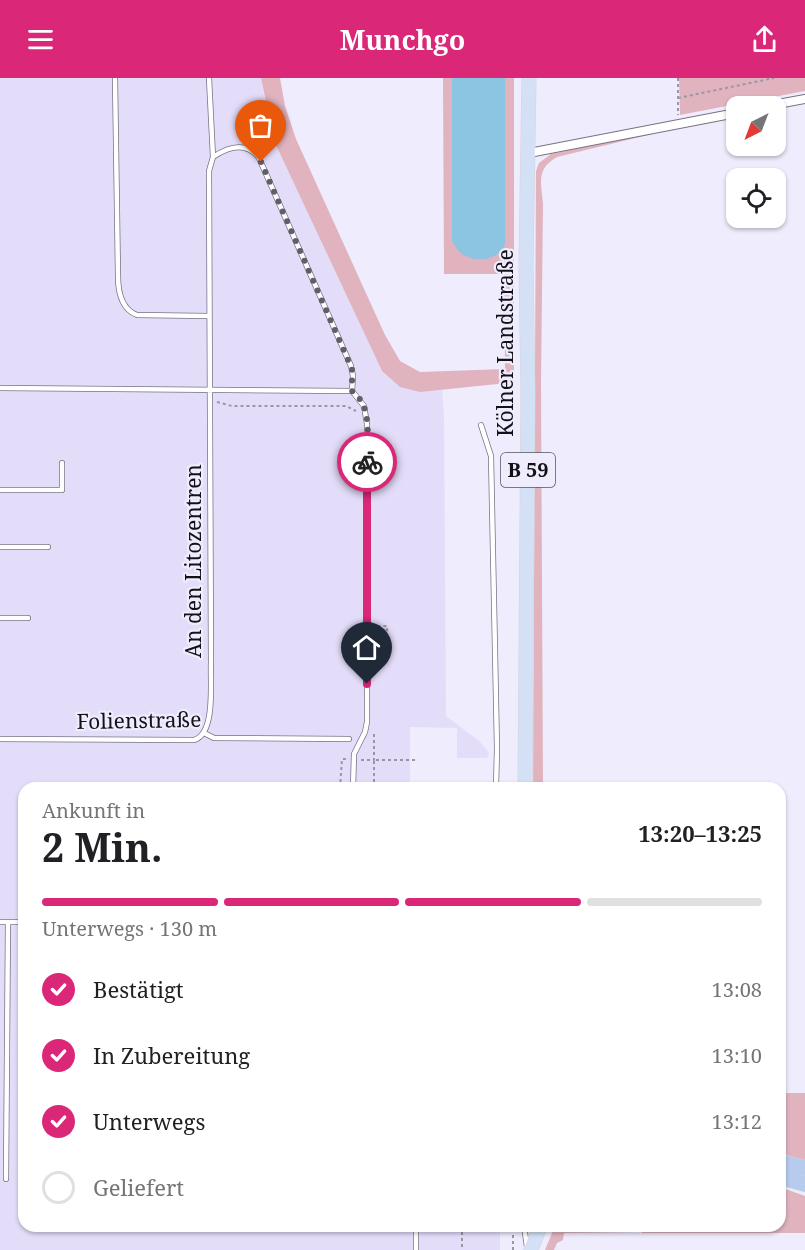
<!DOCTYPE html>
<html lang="de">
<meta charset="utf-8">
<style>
:root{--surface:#fff;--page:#f2f2f2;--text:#202124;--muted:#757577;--line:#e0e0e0;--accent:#db2777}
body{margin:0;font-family:"Noto Serif",serif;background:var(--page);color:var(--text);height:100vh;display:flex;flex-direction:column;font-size:22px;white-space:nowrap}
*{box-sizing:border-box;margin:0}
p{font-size:20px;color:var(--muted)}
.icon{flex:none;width:33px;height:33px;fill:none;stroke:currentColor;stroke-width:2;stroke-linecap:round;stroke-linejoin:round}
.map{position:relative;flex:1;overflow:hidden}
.details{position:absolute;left:18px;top:704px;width:768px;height:450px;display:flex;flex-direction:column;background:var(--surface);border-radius:18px;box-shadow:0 2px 4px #0004}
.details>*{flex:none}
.needle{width:39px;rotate:222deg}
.fabs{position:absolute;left:726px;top:18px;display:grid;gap:12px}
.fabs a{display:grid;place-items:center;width:60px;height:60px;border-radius:12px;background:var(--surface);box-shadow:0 2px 4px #0004;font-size:30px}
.pin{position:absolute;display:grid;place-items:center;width:51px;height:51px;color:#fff;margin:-62px -26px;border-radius:50% 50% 50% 0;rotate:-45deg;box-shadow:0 0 6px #0007}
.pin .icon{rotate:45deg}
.courier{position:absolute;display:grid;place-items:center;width:60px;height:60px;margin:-30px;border:4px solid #db2777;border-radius:50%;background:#fff;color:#222;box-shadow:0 2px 8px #0007}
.overview em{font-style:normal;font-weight:700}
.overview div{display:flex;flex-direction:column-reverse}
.overview{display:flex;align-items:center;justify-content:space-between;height:102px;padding:0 24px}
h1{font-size:39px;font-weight:700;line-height:45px}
.bar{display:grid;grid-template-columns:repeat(4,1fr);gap:9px 6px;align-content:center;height:72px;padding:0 24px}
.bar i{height:8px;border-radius:4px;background:var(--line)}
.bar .on{background:var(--accent)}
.bar p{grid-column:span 4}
ol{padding:0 24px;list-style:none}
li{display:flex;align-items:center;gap:18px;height:66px}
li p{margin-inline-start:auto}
li .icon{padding:6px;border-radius:50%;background:var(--accent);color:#fff;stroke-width:4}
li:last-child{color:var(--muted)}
li i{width:33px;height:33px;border:3px solid var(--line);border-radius:50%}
header{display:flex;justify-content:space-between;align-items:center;height:78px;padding:0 24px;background:var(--accent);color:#fff;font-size:27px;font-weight:700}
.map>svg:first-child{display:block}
.built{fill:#e3ddfa}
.green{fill:#e0b3bf}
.water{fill:#8bc5e1}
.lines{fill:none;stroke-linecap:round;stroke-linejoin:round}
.service-casing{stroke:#767385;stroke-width:6}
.minor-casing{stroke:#767385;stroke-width:10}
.primary-casing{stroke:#d5d4d5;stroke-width:15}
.motorway-casing{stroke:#d5d4d5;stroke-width:16}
.path{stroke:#9a97a4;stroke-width:2;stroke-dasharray:3 3;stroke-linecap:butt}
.service{stroke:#fff;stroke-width:4.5}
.minor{stroke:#fff;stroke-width:8}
.primary{stroke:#d4e0f5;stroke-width:14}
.motorway{stroke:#b7cbef;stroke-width:15}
.done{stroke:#605e68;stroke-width:6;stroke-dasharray:0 10.8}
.route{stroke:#db2777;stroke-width:8}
.labels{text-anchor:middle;stroke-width:4.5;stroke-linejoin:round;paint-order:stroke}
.shield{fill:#efecfd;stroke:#55535d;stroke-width:1.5}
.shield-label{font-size:20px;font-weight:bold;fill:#131118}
.street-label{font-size:21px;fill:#131118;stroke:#efecfd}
</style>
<header><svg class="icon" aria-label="menu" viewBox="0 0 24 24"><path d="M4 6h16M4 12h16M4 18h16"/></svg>Munchgo<svg class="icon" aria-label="share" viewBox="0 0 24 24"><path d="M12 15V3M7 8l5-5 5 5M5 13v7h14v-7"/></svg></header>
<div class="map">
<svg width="805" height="1172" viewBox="0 0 805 1172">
<rect width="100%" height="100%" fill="#efecfd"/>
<path class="built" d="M0 0H261L275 65 382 293 442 310 444 340 446 638 479 663 489 675 487 680H457V650L410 649V709L24 710V1148H500V1172H0Z"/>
<path class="green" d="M261 0H280L285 28 296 61 385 257 400 283 420 294 505 291 504 196H444L443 0H514V299L507 305 420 314 400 309 382 293 275 65Z
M679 0H805V13L680 37Z
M681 49 557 79C536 91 541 104 543 126L541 305 543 709 533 710 536 93 539 85 551 76Z
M780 1015H805V1085L780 1074Z
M780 1109 805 1118V1155H642V1148H780Z
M555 1148H636V1154L564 1155 563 1162 557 1165 554 1172H545Z"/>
<path class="water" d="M452 0H505V166C500 181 479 185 466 178 460 176 455 169 452 163Z"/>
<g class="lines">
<defs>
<path id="service" d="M115 0 118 198C118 214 121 231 137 237L209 238
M213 79C228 69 246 63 259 80L351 288 353 298 352 313
M0 310 352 313
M352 313 364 328 367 346V644L365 654 354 676 353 710
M481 347 491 378 497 670 496 710
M0 412H62V385
M0 469H48
M0 540H28
M204 655 214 660 349 661
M0 661 194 662C216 656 210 604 211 585L209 93 213 79 209 0
M0 844H24
M6 1101 8 844
M524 1148 527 1169
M416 1172V1148"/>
<path id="minor" d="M767 28 805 21
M529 75 736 35"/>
<path id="primary" d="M525 710 528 315 526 186 529 0
M531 1172 540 1148"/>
<path id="motorway" d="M780 1084 805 1090
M780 1099 805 1106"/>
</defs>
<use href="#service" class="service-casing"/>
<use href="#minor" class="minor-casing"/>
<use href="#primary" class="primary-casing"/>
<use href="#motorway" class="motorway-casing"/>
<path class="path" d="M678 0V37
M678 20 774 0
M217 324 232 328H346L356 333
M374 596 382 588 383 571 387 568V548H375
M361 682H374V653
M340 710 342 681H347
M374 710V682H417
M462 1148V1172
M513 1172V1148"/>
<use href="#service" class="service"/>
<use href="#minor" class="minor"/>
<use href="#primary" class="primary"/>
<use href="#motorway" class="motorway"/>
</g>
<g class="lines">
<path class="done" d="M261 84 352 291V313C373 328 367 361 367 384"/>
<path class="route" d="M367 606V384"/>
</g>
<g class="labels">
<rect class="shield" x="501" y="375" width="54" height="34" rx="4.5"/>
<g class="shield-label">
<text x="528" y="399">B 59</text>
</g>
<g class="street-label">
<text transform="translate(506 265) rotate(-90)" y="7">Kölner Landstraße</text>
<text transform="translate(194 483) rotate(-90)" y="7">An den Litozentren</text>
<text transform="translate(139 643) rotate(-1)" y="7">Folienstraße</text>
</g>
</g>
</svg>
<div class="fabs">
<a><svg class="needle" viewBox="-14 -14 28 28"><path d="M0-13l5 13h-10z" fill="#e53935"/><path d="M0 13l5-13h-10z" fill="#757577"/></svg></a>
<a><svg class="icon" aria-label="locate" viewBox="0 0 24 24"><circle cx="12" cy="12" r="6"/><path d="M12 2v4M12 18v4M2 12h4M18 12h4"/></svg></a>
</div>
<div class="pin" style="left:261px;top:84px;background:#ea580c"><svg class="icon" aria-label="bag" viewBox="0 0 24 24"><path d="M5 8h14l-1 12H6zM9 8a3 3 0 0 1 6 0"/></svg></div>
<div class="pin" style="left:367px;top:606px;background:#1f2937"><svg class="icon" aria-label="home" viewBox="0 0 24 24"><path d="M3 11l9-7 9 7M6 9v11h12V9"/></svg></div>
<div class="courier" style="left:367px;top:384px"><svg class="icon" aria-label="bike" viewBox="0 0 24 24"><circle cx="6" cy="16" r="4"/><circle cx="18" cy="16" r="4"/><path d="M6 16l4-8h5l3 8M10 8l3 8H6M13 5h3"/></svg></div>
<section class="details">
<div class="overview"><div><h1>2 Min.</h1><p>Ankunft in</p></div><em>13:20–13:25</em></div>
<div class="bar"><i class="on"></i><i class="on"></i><i class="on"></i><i></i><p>Unterwegs · 130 m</p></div>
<ol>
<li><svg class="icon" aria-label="check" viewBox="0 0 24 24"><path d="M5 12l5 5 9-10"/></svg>Bestätigt<p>13:08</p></li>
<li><svg class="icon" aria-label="check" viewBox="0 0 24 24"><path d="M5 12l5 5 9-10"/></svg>In Zubereitung<p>13:10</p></li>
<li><svg class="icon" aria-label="check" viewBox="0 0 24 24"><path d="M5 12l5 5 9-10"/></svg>Unterwegs<p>13:12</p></li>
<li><i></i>Geliefert</li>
</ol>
</section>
</div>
